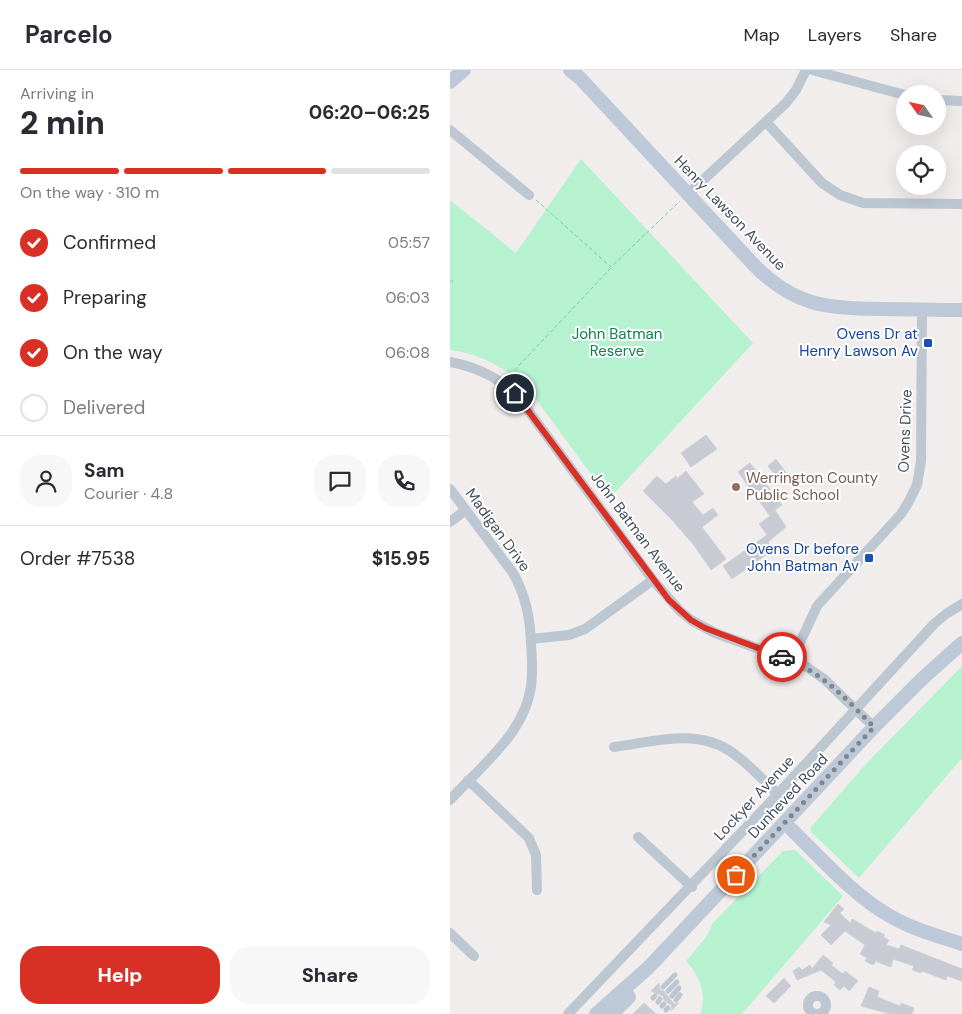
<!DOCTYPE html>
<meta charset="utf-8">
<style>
:root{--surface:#fff;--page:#f7f7f7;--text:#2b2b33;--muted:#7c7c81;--line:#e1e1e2;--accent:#d93025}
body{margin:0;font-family:"DM Sans",sans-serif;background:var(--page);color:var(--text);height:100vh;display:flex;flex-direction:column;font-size:19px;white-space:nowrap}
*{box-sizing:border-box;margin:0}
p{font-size:16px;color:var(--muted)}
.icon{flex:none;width:28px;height:28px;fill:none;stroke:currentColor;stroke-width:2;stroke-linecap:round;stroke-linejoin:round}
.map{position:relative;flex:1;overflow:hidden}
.sheet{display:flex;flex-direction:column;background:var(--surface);width:450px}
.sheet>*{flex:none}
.needle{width:32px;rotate:304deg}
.fabs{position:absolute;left:446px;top:15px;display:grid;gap:10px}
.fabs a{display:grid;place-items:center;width:50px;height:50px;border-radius:50%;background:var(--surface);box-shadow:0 5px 20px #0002;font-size:25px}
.pin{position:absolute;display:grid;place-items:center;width:42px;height:42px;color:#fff;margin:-21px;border:2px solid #fff;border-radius:50%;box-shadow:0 1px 5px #0007}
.courier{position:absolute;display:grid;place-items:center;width:50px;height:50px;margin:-25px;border:4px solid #d93025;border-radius:50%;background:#fff;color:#222;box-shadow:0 1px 6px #0007}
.headline em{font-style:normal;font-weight:800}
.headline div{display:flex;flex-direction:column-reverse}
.headline{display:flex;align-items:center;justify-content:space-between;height:85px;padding:0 20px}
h1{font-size:32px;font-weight:800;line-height:38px}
.bar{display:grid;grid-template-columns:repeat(4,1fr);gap:8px 5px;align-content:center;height:60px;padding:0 20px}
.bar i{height:6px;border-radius:4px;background:var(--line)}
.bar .on{background:var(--accent)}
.bar p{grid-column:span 4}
.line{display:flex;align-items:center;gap:12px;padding:0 20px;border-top:1px solid var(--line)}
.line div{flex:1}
.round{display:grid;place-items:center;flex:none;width:52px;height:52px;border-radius:20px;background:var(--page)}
ol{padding:0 20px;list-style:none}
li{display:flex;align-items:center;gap:15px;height:55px}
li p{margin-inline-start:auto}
li .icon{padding:5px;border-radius:50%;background:var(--accent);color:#fff;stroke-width:4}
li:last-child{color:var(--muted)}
li i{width:28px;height:28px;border:2px solid var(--line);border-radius:50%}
.button{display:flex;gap:10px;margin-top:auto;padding:10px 20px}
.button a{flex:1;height:58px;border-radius:20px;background:var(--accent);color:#fff;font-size:20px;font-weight:800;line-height:58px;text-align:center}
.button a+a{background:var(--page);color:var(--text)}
header{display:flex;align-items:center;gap:30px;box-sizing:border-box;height:70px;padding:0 25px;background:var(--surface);border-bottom:1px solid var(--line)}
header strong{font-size:24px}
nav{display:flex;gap:28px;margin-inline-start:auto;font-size:18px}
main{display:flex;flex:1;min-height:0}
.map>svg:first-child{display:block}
.green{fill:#b6f2d0}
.building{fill:#c8cbd3;stroke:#d0d2d9}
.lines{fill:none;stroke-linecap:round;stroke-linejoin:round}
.path{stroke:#6bd3a4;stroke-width:1;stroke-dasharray:4 2.5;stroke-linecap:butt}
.lane{stroke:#bcc7d1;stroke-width:5}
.street{stroke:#bcc7d1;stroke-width:10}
.secondary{stroke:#bdc9d8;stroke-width:14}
.done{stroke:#80868e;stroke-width:5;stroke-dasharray:0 9}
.route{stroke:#d93025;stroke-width:6}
.transit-dot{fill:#1a4fb4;stroke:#fff;stroke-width:2}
.education-dot{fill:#8d6e63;stroke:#fff;stroke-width:2}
.labels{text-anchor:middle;stroke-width:4;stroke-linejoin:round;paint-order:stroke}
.street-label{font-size:15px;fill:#434f5c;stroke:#fff}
.park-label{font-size:15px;fill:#0e834d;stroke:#fff}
.transit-label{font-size:15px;fill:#164399;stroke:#fff;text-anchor:end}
.education-label{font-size:15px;fill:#785e54;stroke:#fff;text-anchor:start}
</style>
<header>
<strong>Parcelo</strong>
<nav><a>Map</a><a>Layers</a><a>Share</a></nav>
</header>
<main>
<section class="sheet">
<div class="headline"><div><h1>2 min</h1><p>Arriving in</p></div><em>06:20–06:25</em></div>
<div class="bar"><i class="on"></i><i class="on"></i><i class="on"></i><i></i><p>On the way · 310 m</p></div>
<ol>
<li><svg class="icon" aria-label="check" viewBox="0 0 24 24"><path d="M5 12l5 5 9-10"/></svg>Confirmed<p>05:57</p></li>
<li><svg class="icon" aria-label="check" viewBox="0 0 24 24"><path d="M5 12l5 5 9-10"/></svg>Preparing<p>06:03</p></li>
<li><svg class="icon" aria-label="check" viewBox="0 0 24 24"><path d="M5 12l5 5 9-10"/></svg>On the way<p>06:08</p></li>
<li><i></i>Delivered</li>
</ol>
<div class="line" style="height:90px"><a class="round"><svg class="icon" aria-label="person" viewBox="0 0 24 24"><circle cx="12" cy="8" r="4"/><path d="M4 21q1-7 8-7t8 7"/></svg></a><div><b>Sam</b><p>Courier · 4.8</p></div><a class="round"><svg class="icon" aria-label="chat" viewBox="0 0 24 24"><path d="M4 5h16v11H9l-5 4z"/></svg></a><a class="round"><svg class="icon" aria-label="phone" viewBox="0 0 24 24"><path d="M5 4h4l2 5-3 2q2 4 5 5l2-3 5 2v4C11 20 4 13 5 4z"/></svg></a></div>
<div class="line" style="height:65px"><div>Order #7538</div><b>$15.95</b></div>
<div class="button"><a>Help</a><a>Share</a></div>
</section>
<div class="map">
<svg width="512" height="944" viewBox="0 0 512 944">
<rect width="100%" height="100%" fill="#f0edec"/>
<path class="green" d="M131 89 303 273 159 429 80 321C58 299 32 284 0 280V130L66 183Z
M512 596V688L409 808 361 762V757L416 694Z
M333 781 345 780 393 826 292 944H250C258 925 249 905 236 891L257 866 262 854Z"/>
<path class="building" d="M256 365 267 379 241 397 231 383Z
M326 389 340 408 332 414 318 396Z
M300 393 332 435 325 440 336 457 318 472 323 480 282 509 273 496 317 465 309 454 320 446 288 402Z
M236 401 254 424 242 432 253 445 263 438 268 445 252 457 276 489 261 500 243 474 222 450 193 421 207 406 216 414 226 406 227 409Z
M388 834 394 839 390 843 400 853 402 849 426 863 427 861 435 865 433 867 439 870 436 875 449 879 451 875 512 899V911L497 906 496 910 472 901 471 903 462 900 464 896 443 889 441 897 427 892V890L423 895 415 891 417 888 410 884 415 875 395 861 381 875 371 865 381 855 374 852Z
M373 885 383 893 381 895 393 904 395 901 408 911 399 921 394 916 390 920 384 915 386 912 371 900 347 910 343 901 349 897 352 900 360 895 362 899Z
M334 908 341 916 324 933 316 926Z
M209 913 210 920 214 921 224 934 229 933 221 941 222 936 214 930 213 926 201 921Z
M419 917 429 921 427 927 450 936 451 933 464 938 462 944H440L411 936Z
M194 933 206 944H183Z"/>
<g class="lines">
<path class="path" d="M86 130 161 197 230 131
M0 210 4 213
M60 305 161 198"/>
<path class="lane" d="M213 917 225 905
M218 921 227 912
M222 926 229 918
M203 928 205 926
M226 930 230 925
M208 932 210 929
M212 936 214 934
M216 940 218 938"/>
<path class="street" d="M362 0 455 25
M488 30 512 31
M316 52 372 113 390 125 413 133 512 134
M0 60 79 125
M238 124 336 33 346 20 356 0
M0 292C27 297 50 308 69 328L203 510 229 540 241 550 265 563 354 595 374 609 424 657
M0 419 63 503C76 526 80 548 81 573 82 587 83 602 81 616 75 663 31 696 0 730
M0 452 16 440
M81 569 119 565 135 559 203 510
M342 590 367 536 451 444 458 433 467 415 471 391 472 240
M164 677C202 672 246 658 280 681 298 693 313 710 328 724
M18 710 79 768 86 785 87 820
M188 767 242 817
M0 863 24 886
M358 935a9 9 0 1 1 18 0a9 9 0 1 1-18 0Z
M118 944 328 724 484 554 496 544 512 534"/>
<path class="secondary" d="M120 0 130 8 304 195C344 236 375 238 431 239 458 239 485 240 512 240
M0 12 14 0
M341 759C371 788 404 826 440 846 462 859 488 866 512 874
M146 944 199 897 424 657 473 608 512 573
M162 944 179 927"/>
</g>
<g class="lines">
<path class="done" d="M286 805 424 657C396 629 370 600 332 587"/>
<path class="route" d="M65 323 219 530 241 550 255 558 332 587"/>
</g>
<g class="transit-dot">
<rect x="473" y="268" width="10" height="10" rx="2.5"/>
<rect x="414" y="483" width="10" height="10" rx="2.5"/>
</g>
<circle class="education-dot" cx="286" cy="417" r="5"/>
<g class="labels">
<g class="street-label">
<text transform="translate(280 143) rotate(46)" y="5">Henry Lawson Avenue</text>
<text transform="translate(455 361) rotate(-88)" y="5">Ovens Drive</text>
<text transform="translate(48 460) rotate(54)" y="5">Madigan Drive</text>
<text transform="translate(188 462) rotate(53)" y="5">John Batman Avenue</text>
<text transform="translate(338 726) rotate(-47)" y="5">Dunheved Road</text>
<text transform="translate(304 728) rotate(-47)" y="5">Lockyer Avenue</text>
</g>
<g class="park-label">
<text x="167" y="269">John Batman<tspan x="167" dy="17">Reserve</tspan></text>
</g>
<g class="transit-label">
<text x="468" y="269">Ovens Dr at<tspan x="468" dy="17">Henry Lawson Av</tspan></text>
<text x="409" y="484">Ovens Dr before<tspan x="409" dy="17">John Batman Av</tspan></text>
</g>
<g class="education-label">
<text x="296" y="413">Werrington County<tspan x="296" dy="17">Public School</tspan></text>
</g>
</g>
</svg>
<div class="fabs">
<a><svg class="needle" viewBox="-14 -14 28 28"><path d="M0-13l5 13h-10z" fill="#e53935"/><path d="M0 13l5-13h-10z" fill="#7c7c81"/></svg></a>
<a><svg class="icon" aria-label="locate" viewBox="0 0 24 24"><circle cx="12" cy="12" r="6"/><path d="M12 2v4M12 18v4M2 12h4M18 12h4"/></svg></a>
</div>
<div class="pin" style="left:286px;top:805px;background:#ea580c"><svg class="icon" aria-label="bag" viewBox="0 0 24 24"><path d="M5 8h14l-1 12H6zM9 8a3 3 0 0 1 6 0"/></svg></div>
<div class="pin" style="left:65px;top:323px;background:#1f2937"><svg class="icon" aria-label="home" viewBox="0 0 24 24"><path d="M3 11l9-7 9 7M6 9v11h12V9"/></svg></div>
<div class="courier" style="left:332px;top:587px"><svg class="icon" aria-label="car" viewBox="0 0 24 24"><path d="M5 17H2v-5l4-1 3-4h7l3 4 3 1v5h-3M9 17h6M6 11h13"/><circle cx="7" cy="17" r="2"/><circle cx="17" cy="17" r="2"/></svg></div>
</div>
</main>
